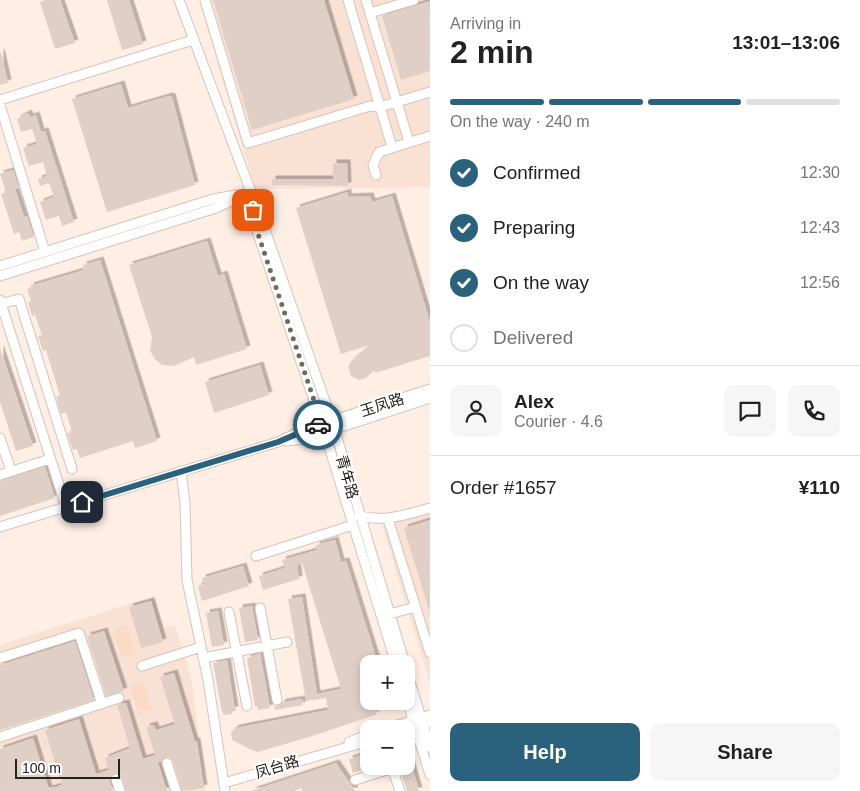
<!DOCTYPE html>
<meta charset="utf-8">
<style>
:root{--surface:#fff;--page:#f6f6f6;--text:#222;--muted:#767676;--line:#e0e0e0;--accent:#2a617c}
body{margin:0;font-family:Arial,"Noto Sans SC",sans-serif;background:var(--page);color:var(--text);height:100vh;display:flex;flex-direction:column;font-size:19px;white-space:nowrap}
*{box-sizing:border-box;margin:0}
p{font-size:16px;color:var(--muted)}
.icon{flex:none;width:28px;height:28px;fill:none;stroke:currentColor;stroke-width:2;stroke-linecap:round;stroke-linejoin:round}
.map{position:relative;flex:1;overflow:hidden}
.drawer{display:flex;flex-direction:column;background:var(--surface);width:430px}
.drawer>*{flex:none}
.controls{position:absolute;left:360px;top:655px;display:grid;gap:10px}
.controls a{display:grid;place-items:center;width:55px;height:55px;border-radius:10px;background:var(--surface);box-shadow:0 2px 8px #0003;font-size:25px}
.scale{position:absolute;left:15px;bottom:12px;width:105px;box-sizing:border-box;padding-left:5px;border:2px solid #28221e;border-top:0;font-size:14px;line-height:18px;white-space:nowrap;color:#28221e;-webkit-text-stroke:4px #fff;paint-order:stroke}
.pin{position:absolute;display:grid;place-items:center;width:42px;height:42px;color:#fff;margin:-21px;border-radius:10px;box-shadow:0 2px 8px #0006}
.courier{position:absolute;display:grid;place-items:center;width:50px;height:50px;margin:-25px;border:4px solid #2a617c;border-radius:50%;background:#fff;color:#222;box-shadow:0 1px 6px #0007}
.headline em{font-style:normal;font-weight:700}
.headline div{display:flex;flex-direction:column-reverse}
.headline{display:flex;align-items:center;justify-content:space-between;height:85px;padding:0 20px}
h1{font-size:32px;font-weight:700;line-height:38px}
.bar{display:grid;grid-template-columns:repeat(4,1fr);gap:8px 5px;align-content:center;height:60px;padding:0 20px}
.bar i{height:6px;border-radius:4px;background:var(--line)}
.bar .active{background:var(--accent)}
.bar p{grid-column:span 4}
.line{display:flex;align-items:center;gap:12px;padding:0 20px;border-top:1px solid var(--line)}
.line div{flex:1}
.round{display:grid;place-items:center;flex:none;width:52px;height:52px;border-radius:10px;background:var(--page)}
ol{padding:0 20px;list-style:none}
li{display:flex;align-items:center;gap:15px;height:55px}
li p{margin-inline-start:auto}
li .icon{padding:5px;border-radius:50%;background:var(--accent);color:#fff;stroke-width:4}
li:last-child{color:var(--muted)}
li i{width:28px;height:28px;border:2px solid var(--line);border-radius:50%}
.primary-button{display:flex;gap:10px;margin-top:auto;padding:10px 20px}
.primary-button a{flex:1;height:58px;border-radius:10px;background:var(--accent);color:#fff;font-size:20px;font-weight:700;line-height:58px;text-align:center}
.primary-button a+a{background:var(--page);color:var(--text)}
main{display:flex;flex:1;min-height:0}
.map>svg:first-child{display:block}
.built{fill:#f9e1d3}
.green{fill:#fbdac6}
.building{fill:#e0cfc6;filter:url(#shadow)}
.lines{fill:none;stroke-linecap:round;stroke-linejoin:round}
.minor-casing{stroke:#d5c4bb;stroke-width:11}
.minor{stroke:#fff;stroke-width:9}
.done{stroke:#736963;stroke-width:5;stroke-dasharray:0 9}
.route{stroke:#2a617c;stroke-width:6}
.labels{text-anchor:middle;stroke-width:4.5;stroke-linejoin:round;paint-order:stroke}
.street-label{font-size:15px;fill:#28221e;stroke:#fff}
</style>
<main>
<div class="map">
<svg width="430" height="791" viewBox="0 0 430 791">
<defs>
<filter id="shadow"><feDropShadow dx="3.5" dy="-3.5" stdDeviation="0" flood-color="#0004"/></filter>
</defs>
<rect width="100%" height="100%" fill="#ffeee4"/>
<path class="built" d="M199 0H430V187L255 189Z
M430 511V684L382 525Z
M154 596 164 628 175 625 191 677 206 791H0V645Z"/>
<path class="green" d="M126 624 135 653 121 657 113 629Z
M143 681 152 709 139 714 130 685Z"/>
<path class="building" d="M48 0H60L75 43 55 49 40 2Z
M107 0H129L143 44 122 50Z
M213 0H324L354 99 252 130Z
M430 1V71L401 80 382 16Z
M1 52 8 83 0 85V53Z
M121 84 128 108 169 96 172 97 195 185 107 212 72 99Z
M28 113 30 117 36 115 41 132 45 131 74 222 62 226 59 216 46 220 40 202 54 197 49 183 40 186 38 179 47 176 43 162 29 166 23 148 37 144 32 129 21 132 17 119Z
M333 163H347L348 186 272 185V179H333Z
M13 170 19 188 15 189 24 217 27 216 34 237 22 241 19 232 14 234 1 194 6 192 0 174Z
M348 192V197L370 196 372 202 392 196 430 322V356L375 373 374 370 366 378 359 380 351 376 348 367 351 361 370 345 341 354 296 208Z
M207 241 218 276 224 274 247 349 196 365 194 357 174 366 162 365 155 359 150 351 152 337 129 265Z
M100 260 157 441 135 448 133 441 80 458 77 449 73 450 67 433 72 432 66 412 61 414 56 397 60 396 46 350 43 351 38 336 42 335 35 315 32 316 28 302 31 301 27 289 31 288 30 286 84 270 83 265Z
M0 348 33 446 16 451 0 402Z
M260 365 269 395 214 413 205 382Z
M45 467 55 498 0 516V481Z
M430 520V610H429L404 528Z
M335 540 341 562 346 561 378 664H369V702L374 701 376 704 378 711 375 715 319 734 258 752 252 750 232 740 231 732 236 728 328 710 326 698 306 701 288 599 302 597 317 694 341 689 302 563 297 565 299 579 263 590 259 576 285 568 282 560 317 550 316 545Z
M243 566 249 586 202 601 198 586 204 584 202 578Z
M151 601 163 642 141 648 129 607Z
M252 606 258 640 245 642 239 608Z
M218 611 224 645 212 647 206 613Z
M104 631 124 691 106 696 87 636Z
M75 641 94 700 0 730V665Z
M260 653 270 708 258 710 257 706 255 707 247 658Z
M227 660 235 710H232V714L224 715 222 712 213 663Z
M174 673 195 742 197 741 204 788 182 791 173 761 168 757 158 763 167 791H126L121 775 117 773 109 779 113 791H0V749L33 738 49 789 62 785 45 730 79 719 96 774 109 770 105 758 130 748 117 705 126 703 143 759 155 755 146 727 154 725 156 730 175 724 160 677Z
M302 699 303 705 275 710 274 706H279L283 702Z
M369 753V768L353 773 349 759Z
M406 753H408L419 791H407L399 766H406Z
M336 763 355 791H302V788L293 791H251Z"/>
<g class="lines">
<defs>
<path id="minor" d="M179 0 263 224 332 421 405 664
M205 0 248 143 370 106 380 107 430 92
M348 0 392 147
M366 0 409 142
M370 13 414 0
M0 100 193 40
M0 105 45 252
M376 175 373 165 379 152 430 136
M253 207 256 228 322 424 396 664
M0 266 213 199 236 195
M0 276 216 208 251 192
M0 300 66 507
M1 304 19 299 72 469
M0 438 11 471
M286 441 305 439 430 398
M181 471 185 503 187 580 208 680 225 791
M0 475 50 459
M359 516C385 522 405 515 430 508
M388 519 430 653
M0 527 278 442 303 430 430 389
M256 556 353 525
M260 608 277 700
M229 612 247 706
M390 614 415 607
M0 658 79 633 102 704
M203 658 287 642
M142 666 201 647
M406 669 430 747
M406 697 430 775
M386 729 430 715
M406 729 430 722
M0 737 119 698
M349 742 369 734
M167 763 176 791
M116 779 120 791
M355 780 390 769 394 773 400 791
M224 783 369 741"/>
</defs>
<use href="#minor" class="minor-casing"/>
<use href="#minor" class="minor"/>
</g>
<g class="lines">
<path class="done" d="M253 210 256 228 322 424 318 425"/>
<path class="route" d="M82 502 278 442 318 425"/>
</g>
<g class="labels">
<g class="street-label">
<text transform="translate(382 405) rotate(-18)" y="5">玉凤路</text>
<text transform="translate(347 477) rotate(74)" y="5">青年路</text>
<text transform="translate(277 767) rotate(-17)" y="5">凤台路</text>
</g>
</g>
</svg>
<div class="controls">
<a>+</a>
<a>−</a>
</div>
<div class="scale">100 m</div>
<div class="pin" style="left:253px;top:210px;background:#ea580c"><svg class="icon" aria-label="bag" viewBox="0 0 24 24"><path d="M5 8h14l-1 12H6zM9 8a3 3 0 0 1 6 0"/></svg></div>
<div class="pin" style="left:82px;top:502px;background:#1f2937"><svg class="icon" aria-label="home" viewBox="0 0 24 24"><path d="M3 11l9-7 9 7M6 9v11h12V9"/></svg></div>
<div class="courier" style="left:318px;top:425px"><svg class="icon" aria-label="car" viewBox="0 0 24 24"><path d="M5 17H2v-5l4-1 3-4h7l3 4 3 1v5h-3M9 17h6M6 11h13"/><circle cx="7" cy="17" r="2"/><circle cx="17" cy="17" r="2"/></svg></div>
</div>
<section class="drawer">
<div class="headline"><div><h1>2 min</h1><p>Arriving in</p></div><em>13:01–13:06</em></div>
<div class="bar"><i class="active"></i><i class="active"></i><i class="active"></i><i></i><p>On the way · 240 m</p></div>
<ol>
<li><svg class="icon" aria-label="check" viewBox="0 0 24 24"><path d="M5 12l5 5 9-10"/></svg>Confirmed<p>12:30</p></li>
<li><svg class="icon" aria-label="check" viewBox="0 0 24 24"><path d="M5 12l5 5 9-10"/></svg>Preparing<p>12:43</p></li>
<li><svg class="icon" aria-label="check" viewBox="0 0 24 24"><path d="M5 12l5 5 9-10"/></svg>On the way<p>12:56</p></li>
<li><i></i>Delivered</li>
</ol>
<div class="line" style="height:90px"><a class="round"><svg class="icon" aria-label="person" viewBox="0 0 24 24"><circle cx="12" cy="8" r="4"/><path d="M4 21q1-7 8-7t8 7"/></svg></a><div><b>Alex</b><p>Courier · 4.6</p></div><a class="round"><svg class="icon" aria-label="chat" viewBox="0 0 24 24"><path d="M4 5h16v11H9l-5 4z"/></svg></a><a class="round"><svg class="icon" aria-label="phone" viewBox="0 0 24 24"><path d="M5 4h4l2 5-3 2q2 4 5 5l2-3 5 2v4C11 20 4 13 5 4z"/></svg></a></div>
<div class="line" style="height:65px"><div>Order #1657</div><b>¥110</b></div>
<div class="primary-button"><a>Help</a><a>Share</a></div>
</section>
</main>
